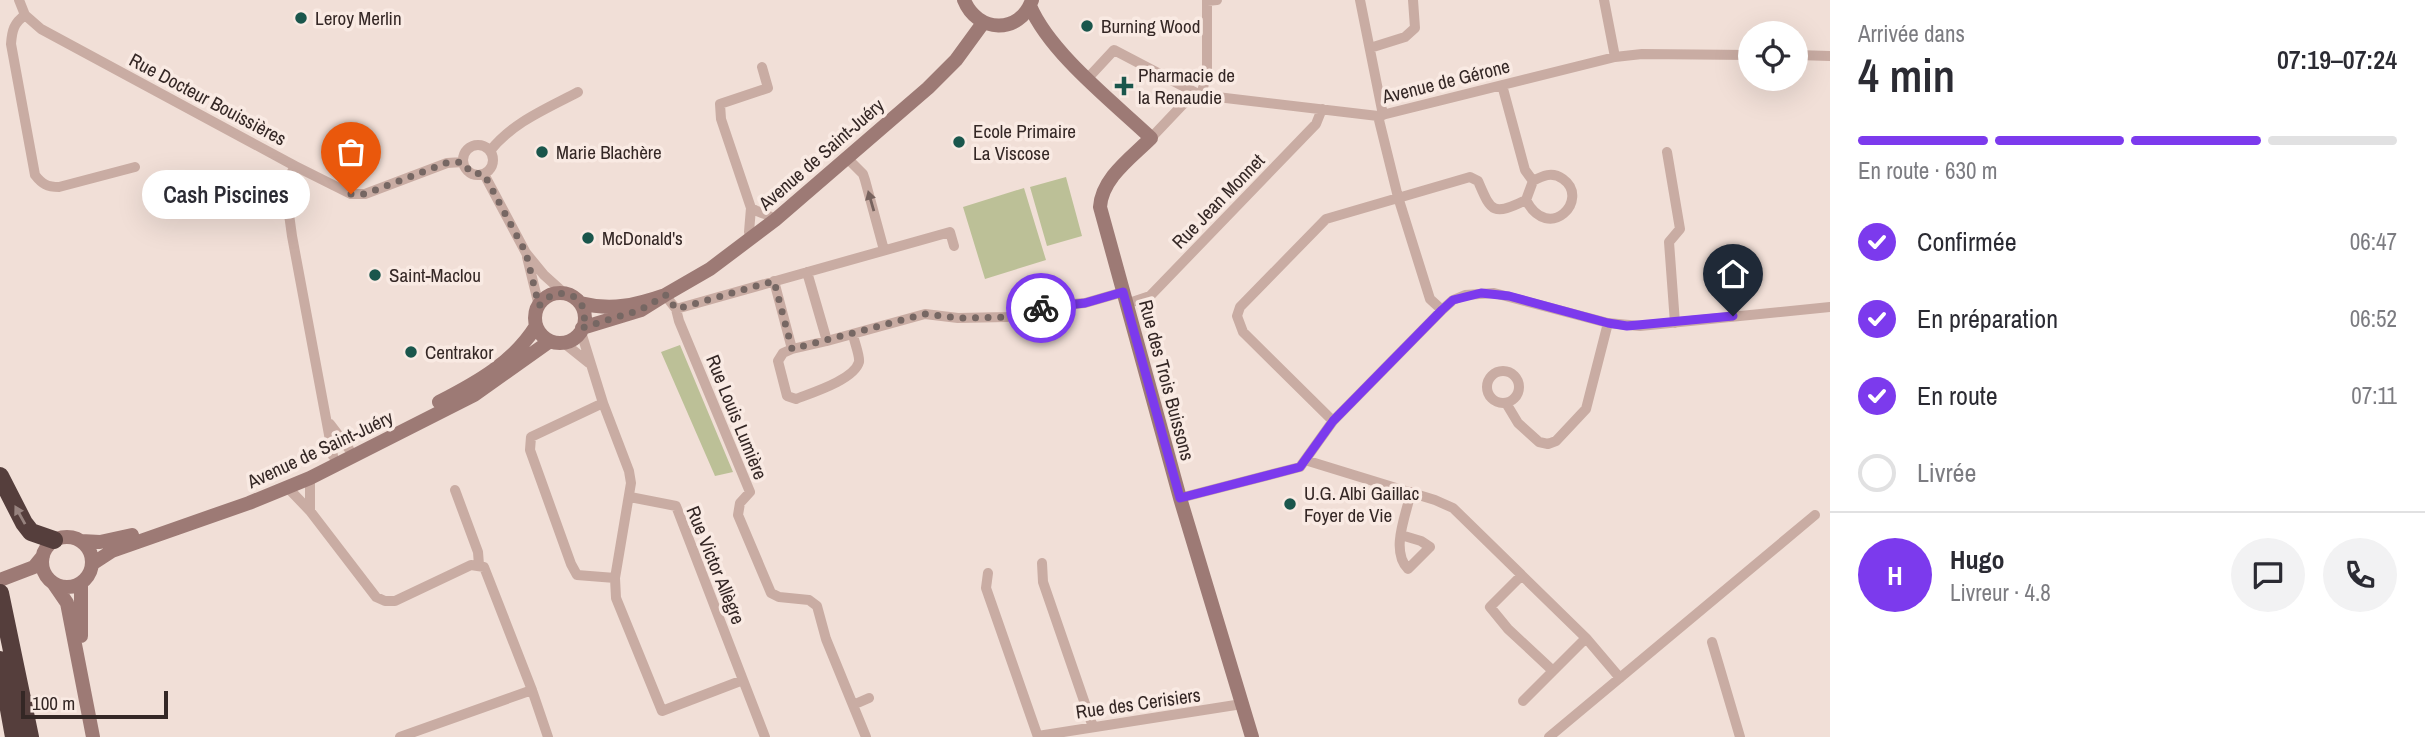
<!DOCTYPE html>
<html lang="fr">
<meta charset="utf-8">
<style>
:root{--surface:#fff;--page:#f2f2f3;--text:#2b2b33;--muted:#7c7c81;--line:#e1e1e2;--accent:#7c3aed}
body{margin:0;font-family:"Archivo Narrow",sans-serif;background:var(--page);color:var(--text);height:100vh;display:flex;flex-direction:column;font-size:26px;white-space:nowrap}
*{box-sizing:border-box;margin:0}
p{font-size:23px;color:var(--muted)}
.icon{flex:none;width:38px;height:38px;fill:none;stroke:currentColor;stroke-width:2;stroke-linecap:round;stroke-linejoin:round}
.map{position:relative;flex:1;overflow:hidden}
.sheet{display:flex;flex-direction:column;background:var(--surface);width:595px}
.sheet>*{flex:none}
.tools{position:absolute;left:1738px;top:21px;display:grid;gap:14px}
.tools a{display:grid;place-items:center;width:70px;height:70px;border-radius:50%;background:var(--surface);box-shadow:0 7px 28px #0002;font-size:35px}
.scale{position:absolute;left:21px;bottom:18px;width:147px;box-sizing:border-box;padding-left:7px;border:4px solid #342725;border-top:0;font-size:19px;line-height:24px;white-space:nowrap;color:#342725;-webkit-text-stroke:5px #f9eae3;paint-order:stroke}
.pin{position:absolute;display:grid;place-items:center;width:60px;height:60px;color:#fff;margin:-72px -30px;border-radius:50% 50% 50% 0;rotate:-45deg;box-shadow:0 0 7px #0007}
.pin .icon{rotate:45deg}
.courier{position:absolute;display:grid;place-items:center;width:70px;height:70px;margin:-35px;border:5px solid #7c3aed;border-radius:50%;background:#fff;color:#222;box-shadow:0 2px 9px #0007}
.bubble{position:absolute;height:49px;border-radius:24px;background:var(--surface);box-shadow:0 7px 28px #0002;font-size:23px;font-weight:600;line-height:49px;text-align:center}
.headline em{font-style:normal;font-weight:600}
.headline div{display:flex;flex-direction:column-reverse}
.headline{display:flex;align-items:center;justify-content:space-between;height:119px;padding:0 28px}
h1{font-size:46px;font-weight:600;line-height:52px}
.bar{display:grid;grid-template-columns:repeat(4,1fr);gap:10px 7px;align-content:center;height:84px;padding:0 28px}
.bar i{height:9px;border-radius:5px;background:var(--line)}
.bar .current{background:var(--accent)}
.bar p{grid-column:span 4}
.line{display:flex;align-items:center;gap:18px;padding:0 28px;border-top:2px solid var(--line)}
.line div{flex:1}
.round{display:grid;place-items:center;flex:none;width:74px;height:74px;border-radius:37px;background:var(--page)}
ol{padding:0 28px;list-style:none}
li{display:flex;align-items:center;gap:21px;height:77px}
li p{margin-inline-start:auto}
li .icon{padding:7px;border-radius:50%;background:var(--accent);color:#fff;stroke-width:4}
li:last-child{color:var(--muted)}
li i{width:38px;height:38px;border:4px solid var(--line);border-radius:50%}
main{display:flex;flex:1;min-height:0}
.map>svg:first-child{display:block}
.green{fill:#bcc097}
.lines{fill:none;stroke-linecap:round;stroke-linejoin:round}
.street{stroke:#c9aca3;stroke-width:10}
.secondary{stroke:#9d7a75;stroke-width:14}
.highway{stroke:#553e3c;stroke-width:18}
.oneway{fill:#77635e}
.oneway2{fill:#97837f}
.done{stroke:#766763;stroke-width:7;stroke-dasharray:0 12.6}
.route{stroke:#7c3aed;stroke-width:9}
.poi-dot{fill:#1a564c;stroke:#f9eae3;stroke-width:2.5}
.labels{text-anchor:middle;stroke-width:7;stroke-linejoin:round;paint-order:stroke}
.poi-label{font-size:19px;fill:#342725;stroke:#f9eae3;text-anchor:start}
.street-label{font-size:19px;fill:#342725;stroke:#f9eae3}
</style>
<main>
<div class="map">
<svg width="1830" height="737" viewBox="0 0 1830 737">
<rect width="100%" height="100%" fill="#f1dfd7"/>
<path class="green" d="M1066 177 1082 236 1047 246 1030 187Z
M1024 188 1046 260 985 279 963 207Z
M680 345 733 472 715 476 661 352Z"/>
<g class="lines">
<path class="street" d="M19 0 25 15 41 29 295 166 285 185 292 236 333 456
M1360 0 1383 115
M1604 0 1615 57
M1207 1 1217 0
M25 15C14 23 12 30 11 44L35 175C42 184 47 187 59 187L135 167
M1370 48 1405 37 1415 28 1413 0
M1796 55 1830 56
M1088 78 1114 50 1200 95 1378 116 1615 57 1642 54 1750 55
M1201 95 1207 73V0
M1378 116 1398 197 1430 299 1442 310
M1151 138 1188 99 1200 95
M463 160a15 15 0 1 1 30 0a15 15 0 1 1-30 0Z
M490 151C513 122 546 109 578 92
M1667 152 1680 229 1669 242 1675 323
M846 157 863 174 865 180 884 250
M295 166 351 194H365L447 163 463 162
M484 174 526 253 544 275 564 293
M1526 200C1549 244 1591 199 1563 179 1552 171 1542 176 1533 181
M751 208C760 214 768 213 775 220
M753 238 749 232 751 208 721 119 720 104 768 88 762 67
M527 257 539 306
M807 272 827 341 925 314 958 318 1007 317 1049 306 1085 303 1123 292
M774 281 792 349 783 353 778 361 787 396 796 399C811 393 854 380 859 362 860 355 854 342 853 334
M665 295 676 309 950 232 954 246
M1126 304 1150 296 1316 124 1322 109
M676 309 679 321 750 492 740 503 738 515 771 593 779 597 809 600 817 606 826 639 866 737
M581 332 603 403 629 471 631 483 615 578 616 598 662 711 743 680 676 506 630 497
M564 343 589 363
M792 349 827 341
M1487 387a16 16 0 1 1 32 0a16 16 0 1 1-32 0Z
M603 403 531 437 530 450 571 564 577 575 615 578
M1506 403 1518 423 1539 442 1548 444 1556 441 1586 409 1608 323
M1333 421 1243 332 1237 316 1240 307 1326 219 1470 177 1478 181C1491 211 1492 217 1526 200L1533 181 1525 170 1502 85
M330 424 349 449
M1305 460 1435 500 1453 508 1586 638 1620 678
M288 488 310 511 376 597 385 601H395L471 565 484 567 532 690 548 737
M455 490 478 552 479 565
M1180 498 1300 467 1333 421 1442 310 1453 300 1465 295 1494 293 1608 323 1640 326 1830 307
M310 510V478
M1401 535 1421 541 1430 547 1408 569C1390 551 1406 515 1411 492
M1042 563 1043 582 1093 727
M988 573 986 588 1038 737
M1521 576 1490 607 1508 629 1552 670
M1712 642 1740 737
M743 680 765 737
M1523 701 1586 638
M853 705 869 698
M1038 736 1242 704
M400 737 532 690
M1549 737 1815 515"/>
<path class="secondary" d="M964 0C977 33 1020 35 1032 0
M1030 6C1050 53 1113 102 1151 138 1131 158 1102 178 1100 207L1180 498 1252 737
M535 318a25 25 0 1 1 50 0a25 25 0 1 1-50 0Z
M665 295 710 269 775 220 928 88 956 60 983 23
M580 303C612 311 636 305 665 295L641 310 582 328
M439 402C476 383 514 362 536 326
M42 562a25 25 0 1 1 50 0a25 25 0 1 1-50 0Z
M81 541 100 542 132 535
M92 564 112 551 249 503 310 478 474 395 550 341
M0 580 34 567 43 556
M81 583V636
M54 584 67 603 93 737"/>
<path class="highway" d="M0 476 24 523 31 532 54 540
M0 593 30 737
M0 660 14 737"/>
</g>
<defs><path id="oneway-solid" d="M-6-.8H1V-3.2L6.5 0L1 3.2V.8H-6Z" transform="scale(1.75)"/></defs>
<use class="oneway" href="#oneway-solid" transform="translate(871 201) rotate(-106)"/>
<use class="oneway2" href="#oneway-solid" transform="translate(20 515) rotate(-119)"/>
<g class="lines">
<path class="done" d="M351 194H365L446 163 463 162 471 173 484 174 526 253 539 306C559 280 594 298 582 328L640 310 666 295 676 309 774 281 792 349 925 314 958 318 1007 317 1041 308"/>
<path class="route" d="M1041 308 1085 303 1123 292 1180 498 1300 467 1333 421 1442 310 1453 300 1481 293 1509 296 1608 323 1627 326 1733 316"/>
</g>
<g class="poi-dot">
<circle cx="301" cy="18" r="7"/>
<circle cx="1087" cy="26" r="7"/>
<path d="M1120.5 75.5h7v7h7v7h-7v7h-7v-7h-7v-7h7z"/>
<circle cx="959" cy="142" r="7"/>
<circle cx="542" cy="152" r="7"/>
<circle cx="588" cy="238" r="7"/>
<circle cx="375" cy="275" r="7"/>
<circle cx="411" cy="352" r="7"/>
<circle cx="1290" cy="504" r="7"/>
</g>
<g class="labels">
<g class="poi-label">
<text x="315" y="25">Leroy Merlin</text>
<text x="1101" y="33">Burning Wood</text>
<text x="1138" y="82">Pharmacie de<tspan x="1138" dy="22">la Renaudie</tspan></text>
<text x="973" y="138">Ecole Primaire<tspan x="973" dy="22">La Viscose</tspan></text>
<text x="556" y="159">Marie Blachère</text>
<text x="602" y="245">McDonald's</text>
<text x="389" y="282">Saint-Maclou</text>
<text x="425" y="359">Centrakor</text>
<text x="1304" y="500">U.G. Albi Gaillac<tspan x="1304" dy="22">Foyer de Vie</tspan></text>
</g>
<g class="street-label">
<text transform="translate(1446 81) rotate(-14)" y="7">Avenue de Gérone</text>
<text transform="translate(208 99) rotate(28)" y="7">Rue Docteur Bouissières</text>
<text transform="translate(821 154) rotate(-41)" y="7">Avenue de Saint-Juéry</text>
<text transform="translate(1218 201) rotate(-46)" y="7">Rue Jean Monnet</text>
<text transform="translate(1167 380) rotate(75)" y="7">Rue des Trois Buissons</text>
<text transform="translate(737 417) rotate(68)" y="7">Rue Louis Lumière</text>
<text transform="translate(320 449) rotate(-25)" y="7">Avenue de Saint-Juéry</text>
<text transform="translate(716 565) rotate(68)" y="7">Rue Victor Allègre</text>
<text transform="translate(1138 703) rotate(-8)" y="7">Rue des Cerisiers</text>
</g>
</g>
</svg>
<div class="tools">
<a><svg class="icon" aria-label="locate" viewBox="0 0 24 24"><circle cx="12" cy="12" r="6"/><path d="M12 2v4M12 18v4M2 12h4M18 12h4"/></svg></a>
</div>
<div class="scale">100 m</div>
<div class="pin" style="left:351px;top:194px;background:#ea580c"><svg class="icon" aria-label="bag" viewBox="0 0 24 24"><path d="M5 8h14l-1 12H6zM9 8a3 3 0 0 1 6 0"/></svg></div>
<div class="pin" style="left:1733px;top:316px;background:#1f2937"><svg class="icon" aria-label="home" viewBox="0 0 24 24"><path d="M3 11l9-7 9 7M6 9v11h12V9"/></svg></div>
<div class="courier" style="left:1041px;top:308px"><svg class="icon" aria-label="bike" viewBox="0 0 24 24"><circle cx="6" cy="16" r="4"/><circle cx="18" cy="16" r="4"/><path d="M6 16l4-8h5l3 8M10 8l3 8H6M13 5h3"/></svg></div>
<div class="bubble" style="left:142px;top:170px;width:168px">Cash Piscines</div>
</div>
<section class="sheet">
<div class="headline"><div><h1>4 min</h1><p>Arrivée dans</p></div><em>07:19–07:24</em></div>
<div class="bar"><i class="current"></i><i class="current"></i><i class="current"></i><i></i><p>En route · 630 m</p></div>
<ol>
<li><svg class="icon" aria-label="check" viewBox="0 0 24 24"><path d="M5 12l5 5 9-10"/></svg>Confirmée<p>06:47</p></li>
<li><svg class="icon" aria-label="check" viewBox="0 0 24 24"><path d="M5 12l5 5 9-10"/></svg>En préparation<p>06:52</p></li>
<li><svg class="icon" aria-label="check" viewBox="0 0 24 24"><path d="M5 12l5 5 9-10"/></svg>En route<p>07:11</p></li>
<li><i></i>Livrée</li>
</ol>
<div class="line" style="height:126px"><b class="round" style="background:var(--accent);color:#fff">H</b><div><b>Hugo</b><p>Livreur · 4.8</p></div><a class="round"><svg class="icon" aria-label="chat" viewBox="0 0 24 24"><path d="M4 5h16v11H9l-5 4z"/></svg></a><a class="round"><svg class="icon" aria-label="phone" viewBox="0 0 24 24"><path d="M5 4h4l2 5-3 2q2 4 5 5l2-3 5 2v4C11 20 4 13 5 4z"/></svg></a></div>
</section>
</main>
